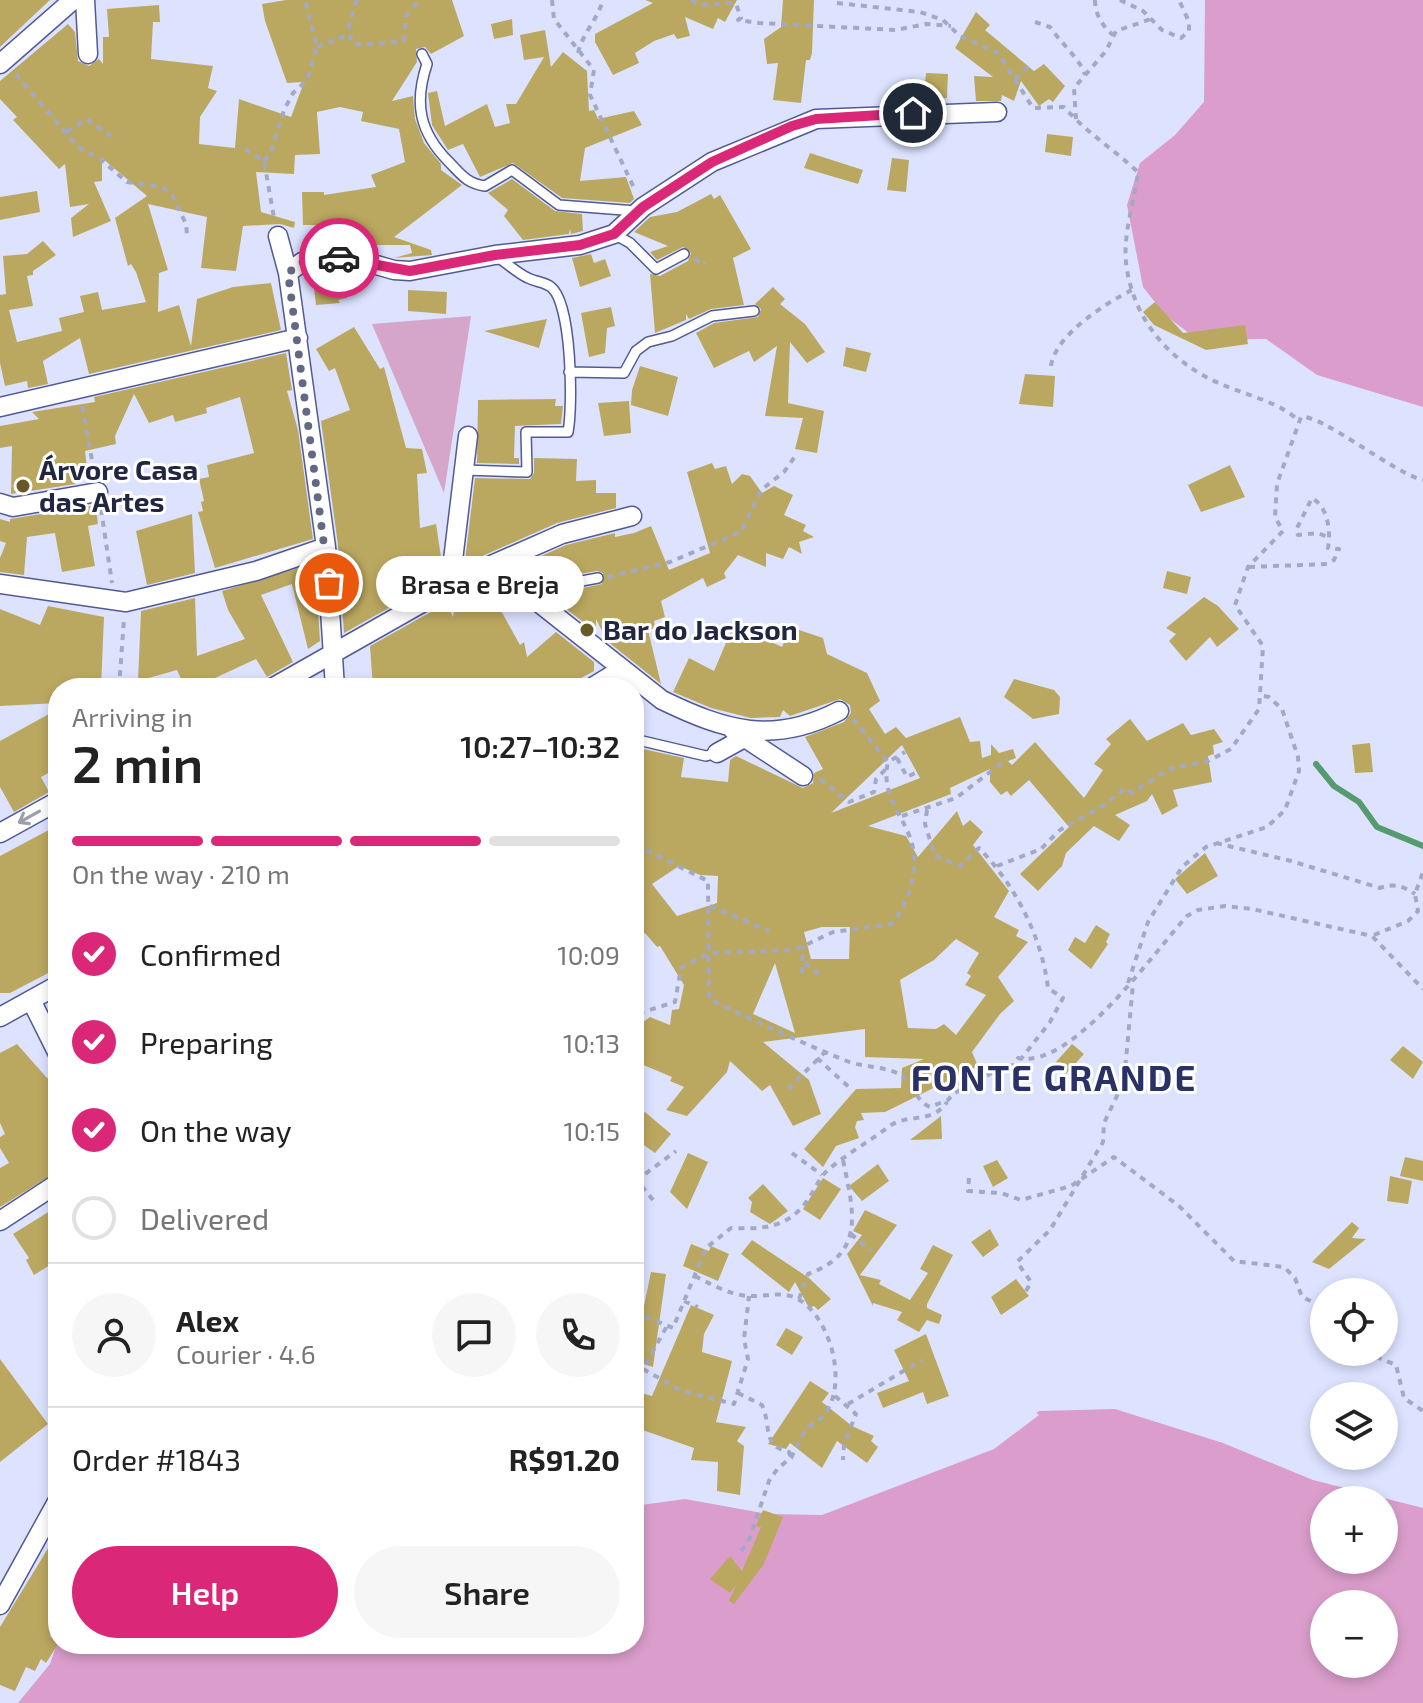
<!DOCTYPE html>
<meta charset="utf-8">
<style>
:root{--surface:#fff;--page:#f6f6f6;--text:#222;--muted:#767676;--line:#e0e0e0;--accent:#db2777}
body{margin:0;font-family:"Exo 2",sans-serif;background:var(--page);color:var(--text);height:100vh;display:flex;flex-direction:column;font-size:30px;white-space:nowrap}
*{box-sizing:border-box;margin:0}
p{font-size:26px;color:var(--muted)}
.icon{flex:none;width:44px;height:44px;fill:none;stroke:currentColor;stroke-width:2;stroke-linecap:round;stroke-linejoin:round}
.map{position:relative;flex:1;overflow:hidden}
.side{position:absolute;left:48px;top:678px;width:596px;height:976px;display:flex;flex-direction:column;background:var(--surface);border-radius:32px;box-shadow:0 4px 12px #0003}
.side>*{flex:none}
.fabs{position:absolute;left:1310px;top:1278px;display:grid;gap:16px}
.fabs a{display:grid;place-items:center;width:88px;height:88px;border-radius:50%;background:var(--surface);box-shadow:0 4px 12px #0003;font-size:40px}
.pin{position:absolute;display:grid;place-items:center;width:68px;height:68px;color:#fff;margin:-34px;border:4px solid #fff;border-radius:50%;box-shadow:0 2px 8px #0007}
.courier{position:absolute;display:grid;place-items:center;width:80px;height:80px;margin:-40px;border:6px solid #db2777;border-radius:50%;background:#fff;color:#222;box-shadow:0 2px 10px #0007}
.bubble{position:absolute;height:56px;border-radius:28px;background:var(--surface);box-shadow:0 4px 12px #0003;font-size:26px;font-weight:600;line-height:56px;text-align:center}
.head em{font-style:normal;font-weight:600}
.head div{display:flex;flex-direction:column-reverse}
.head{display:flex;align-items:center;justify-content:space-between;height:136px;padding:0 24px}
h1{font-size:52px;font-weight:600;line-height:60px}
.bar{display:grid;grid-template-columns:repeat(4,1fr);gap:12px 8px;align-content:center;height:96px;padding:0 24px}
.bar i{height:10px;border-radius:6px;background:var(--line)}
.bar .on{background:var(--accent)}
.bar p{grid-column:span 4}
.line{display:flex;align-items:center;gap:20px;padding:0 24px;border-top:2px solid var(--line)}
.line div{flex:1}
.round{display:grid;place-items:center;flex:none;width:84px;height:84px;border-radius:42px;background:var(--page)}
ol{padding:0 24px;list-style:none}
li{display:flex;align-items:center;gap:24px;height:88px}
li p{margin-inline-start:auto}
li .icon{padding:8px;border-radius:50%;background:var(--accent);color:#fff;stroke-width:4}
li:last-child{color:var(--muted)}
li i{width:44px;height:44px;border:4px solid var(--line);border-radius:50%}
.button{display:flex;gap:16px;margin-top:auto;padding:16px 24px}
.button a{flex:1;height:92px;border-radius:48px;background:var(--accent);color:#fff;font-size:32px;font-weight:600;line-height:92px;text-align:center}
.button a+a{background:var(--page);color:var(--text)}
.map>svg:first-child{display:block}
.green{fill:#d6a5ca}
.forest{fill:#db9ecc;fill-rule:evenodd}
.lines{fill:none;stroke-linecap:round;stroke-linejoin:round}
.stream{stroke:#569a70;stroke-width:6}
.building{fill:#bba860;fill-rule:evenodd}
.service-casing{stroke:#515a95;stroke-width:12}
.minor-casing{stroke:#515a95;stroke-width:21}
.path{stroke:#a3a9c4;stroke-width:4;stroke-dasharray:6 6;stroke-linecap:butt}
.service{stroke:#fff;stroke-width:9}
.minor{stroke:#fff;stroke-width:18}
.oneway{stroke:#9c9eaa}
.done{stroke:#636984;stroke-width:8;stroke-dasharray:0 14.4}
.route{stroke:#db2777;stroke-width:10}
.poi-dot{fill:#665926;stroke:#fff;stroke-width:3}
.labels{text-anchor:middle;stroke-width:6;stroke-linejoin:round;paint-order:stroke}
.poi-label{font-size:28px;font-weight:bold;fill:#222741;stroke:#fff;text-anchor:start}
.district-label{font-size:36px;font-weight:bold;letter-spacing:2px;fill:#2a3167;stroke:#fff}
</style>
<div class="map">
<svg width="1423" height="1703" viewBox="0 0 1423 1703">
<rect width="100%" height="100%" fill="#dde3ff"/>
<path class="green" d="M471 316 444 493 372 324Z"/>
<path class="forest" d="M1205 0H1423V407L1317 375 1266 339 1198 340 1165 315 1143 287 1127 205 1140 163 1175 135 1204 102Z
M1115 1409 1223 1443 1313 1480 1423 1508V1703H18L50 1664 58 1640V1644H634V1506L685 1499 768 1514 822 1515 994 1449 1039 1415 1036 1413 1039 1411ZM1324 1500H1384V1560H1324ZM1324 1604H1384V1664H1324Z"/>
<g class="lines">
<path class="stream" d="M1316 764 1334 786 1359 802 1377 827 1423 846"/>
</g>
<path class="building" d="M0 0H50L0 47Z
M286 0H452L464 36 431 54 425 47 416 49 417 62 392 101 413 96 415 119 424 143 441 164V170L462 185 394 237 431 250 432 255 394 258 412 253 410 245H331L327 225H303L302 192H324V195L376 187 371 175 405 162 399 129 361 121 363 112 340 107 317 112 320 154 295 155 294 174 256 172 261 212 295 222 294 228 280 224 243 226 236 271 201 268 207 217 148 204 168 270 159 273 158 312 179 305 191 346 197 299 233 287 271 283 281 330 89 374 80 338 43 361 48 384 28 388 27 381 5 386 0 363V295L6 294 3 256 27 254 43 241 56 255 33 271V275L27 276 33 306 9 310 17 342 62 331 59 318 84 312 80 296 98 292 102 310 146 302 136 272 131 264 128 266 115 218 147 196 102 158V181L94 182 111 221 73 237 71 218 89 204 70 207 65 164 59 169 13 120 17 117 0 99V81L68 24 75 32 78 61 89 66 99 59 103 64V37H109L107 9 159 5 160 22H153L151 59 213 66 208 88 217 91 200 117 199 144 235 148 239 99 291 117 304 82 287 83 265 21 262 4Z
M645 0H737L725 22 718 18 713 29 685 17 690 36 677 39 674 34 654 41 635 53 639 63 613 75 595 42V34L653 3Z
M783 0H814L812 53 810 60H806L801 103 773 100 778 63 767 64 764 39 781 27Z
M976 12 990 25 985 30 1034 71 1044 64 1065 86 1053 102 1049 99 1039 106 1021 81 1014 101 1002 95 1001 101H976L974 76 993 77 955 48Z
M512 19 513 35 494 39 491 24Z
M545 30 551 67 563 52 587 71 589 111 594 110 598 119 634 111 642 125 585 148 580 181 626 177 634 199 630 203 562 198 513 163 480 177 463 144 448 150 432 125 428 93 437 91 445 126 487 104 495 127 510 123 506 104H516L544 57 524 60 520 35Z
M926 73 948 74 947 98 900 101V82L925 83Z
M1047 134 1073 137 1071 156 1045 152Z
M810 153 863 170 858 184 804 168Z
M892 158 909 160 906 192 887 190Z
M512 179 555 211 582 214 583 231 571 234 570 229 569 234 523 240 504 216 508 210 488 193Z
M37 191 40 212 0 220V197Z
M711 194 714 199 720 195 751 249 733 258 744 305 711 309 689 319 686 314V320L655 333 650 274 660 276 688 261 691 253 683 247 657 260 650 252 668 246 634 232 650 217 677 212Z
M591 254 594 263 605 259 611 276 580 287 572 258Z
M346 276 347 298 338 300 340 303 316 305 313 279Z
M773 287 785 299 780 304 805 324 825 352 807 363 790 342 788 403 824 411 817 453 795 449 803 418 765 416 777 346 754 362 749 351 714 368 696 333 714 323 758 317 761 309 755 304Z
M408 290 447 292 446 314 408 311Z
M1155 302 1183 333 1245 325 1248 344 1206 350 1154 325 1143 312Z
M611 307 615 326 607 328 605 353 589 357 581 313Z
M547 319 539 348 484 331Z
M354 327 380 369 384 367 406 448 422 449 427 473 417 474 420 528 436 524 441 557 439 580 344 633 338 545 321 421 350 410 335 368 329 371 316 349Z
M846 347 871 353 866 372 843 366Z
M286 353 292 390 287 391 298 430 313 539 215 568 198 512 203 511 201 502 204 501 199 479 209 477 207 465 254 453 240 397 206 408 207 413 175 422 173 415 149 423 134 394 115 436 116 444 85 451 87 468 72 471 75 484 11 494 12 446 0 448V426L39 419 32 412 95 402 94 397Z
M640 366 678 377 668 416 631 405 632 390Z
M1025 374 1055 376 1053 407 1019 404Z
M556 399 555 406H563L561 424 515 426 514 458H519V464L477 463 478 400Z
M629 401 631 433 604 436 598 403Z
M534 458 577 459 576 481 596 480V493H616V508L557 523 471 561H465L475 478 530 479 534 473Z
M712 463 715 469 726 466 732 484 742 474 750 476 762 493 774 486 793 495 784 515 806 525 803 531 814 537 799 542 802 554 789 547 783 559 766 553V567L738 555 724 573 726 578 707 587 703 578 661 601 665 617 654 621 655 628 648 630 661 684 607 641 596 619V632L556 601 554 594 602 584 603 573 597 571 532 582 528 562 566 545 615 533V537L634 533 651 526 669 570 710 553 687 472Z
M1230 465 1245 497 1201 512 1188 485Z
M90 506 96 508 98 524 88 526 95 566 62 572 55 533 27 537 24 575 0 572V558L6 543 0 541V519L10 522V519Z
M192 514 195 573 147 585 136 531Z
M315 563 320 641 308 649 292 584 261 595 293 662 267 677 256 659 215 678 220 688H185L177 670 138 681 141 611 195 598 197 656 245 639 228 610 222 591Z
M1167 571 1191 577 1187 594 1163 588Z
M1204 597 1218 606 1239 629 1217 647 1210 637 1186 661 1169 641 1176 634 1166 628Z
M471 600 499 607 520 645 524 642 527 657 556 632 594 662V671L563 688H504L509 684 373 688 370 646 447 603 453 617 455 602Z
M48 606 104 617 101 688H58V703L0 706V609L40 625Z
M734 624 782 647 790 627 823 638 827 654 867 673 880 701 869 709 885 734 896 727 906 738 960 717 970 742 980 741 982 758 991 755V744L999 753 1013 749 1016 758 1008 761 1012 765 1035 742 1084 798 1103 770 1094 764 1111 744 1106 739 1130 719 1147 741 1183 723 1191 735 1214 729 1223 742 1213 745 1214 754 1208 756 1212 782 1173 790 1178 806 1162 815 1152 794 1147 801 1115 815 1130 825 1119 841 1094 826 1066 853 1062 866 1038 891 1020 874 1069 827 1029 780 1011 796 1007 791 1001 795 990 782V769L950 788 951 794 868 826 906 836 918 857 957 811 963 826 970 820 983 832 973 845 1009 891 994 917 1019 930 1016 936 1028 942 998 977 1014 1001 1000 1014 972 1052 978 1066 885 1112 861 1113 864 1120 857 1121 855 1127 859 1138 836 1146 823 1167 804 1149 856 1089 901 1088 902 1068 924 1059 865 1057V1029L763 1042 809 1080 821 1114 793 1126 770 1085 762 1091 730 1061 727 1072 687 1116 666 1110 684 1087 670 1081 672 1077 634 1061V1040L643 1022 650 1017 670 1025 672 1010 679 1009 684 985 660 946 657 947 645 933 634 941V839L639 835 634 801V747L684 758 681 777 728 782 730 760 736 756 803 788 813 783 814 773 823 769 805 737 844 722 851 713 850 705 840 699 790 716 783 710 780 717 751 718 711 708 673 692 689 658 714 671ZM902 745 920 778 831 813ZM679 866 700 875 718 876 717 903 677 916 652 884ZM822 927H850L849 959H811L804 932ZM956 939 979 953 967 973 971 976 965 985 986 995 956 1035 944 1024 936 1029 908 1028 900 980 934 960ZM775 963 795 1033 753 1014Z
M1014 679 1054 690 1060 697 1059 714 1033 719 1004 697Z
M58 709V768L41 777 49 792 14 812 0 787V741Z
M1370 743 1373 772 1355 773 1352 745Z
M58 825V968L10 993H0V856Z
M1205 853 1218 876 1187 894 1175 879Z
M1096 925 1110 934 1106 942 1108 944 1091 969 1068 950 1075 937 1085 943Z
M17 1044 47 1078 58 1077V1171L0 1207V1168L9 1163 0 1148V1137L5 1134 0 1123V1053Z
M1072 1044 1084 1054 1066 1074 1055 1063Z
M1403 1046 1423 1062 1413 1079 1390 1060Z
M645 1112 671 1134 655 1153 634 1138V1123Z
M941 1116 942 1139 910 1140Z
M688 1153 708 1162 687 1209 670 1192Z
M1405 1157 1423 1161V1181L1400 1176Z
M997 1160 1008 1178 993 1187 983 1166Z
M878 1164 889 1181 862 1201 849 1186Z
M1390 1176 1412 1181 1408 1204 1387 1201Z
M823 1178 841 1189 820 1220 803 1209Z
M763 1184 788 1211 770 1224 750 1212 752 1202 748 1198Z
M58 1206V1260L34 1275 26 1260 29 1258 13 1234Z
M865 1210 897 1225 860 1275 881 1280 879 1284 910 1300 928 1273 920 1269 933 1245 953 1255 927 1304V1308L942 1315 939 1324 927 1320 919 1332 897 1320 902 1312 873 1303V1306L847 1254 862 1235 853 1231Z
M1352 1222 1359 1228 1352 1238 1366 1239 1329 1269 1312 1262Z
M990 1229 999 1245 983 1257 971 1242Z
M752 1240 809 1278 831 1299 818 1310 814 1306 809 1308 795 1282 789 1292 741 1254Z
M691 1244 709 1251 711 1246 729 1254 718 1281 683 1266Z
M651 1272 666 1274 653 1367 634 1361V1328L644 1306Z
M1016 1279 1029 1296 1001 1315 991 1297Z
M691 1305 714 1315 704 1334 702 1352 732 1361 716 1422 746 1427 737 1441 744 1446 740 1495 717 1491 718 1462 691 1460 694 1448 634 1427V1391L652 1396Z
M786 1328 803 1337 792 1355 776 1345Z
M926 1334 949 1396 927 1404 923 1392 883 1408 877 1393 909 1381 894 1350Z
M0 1359 48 1424 0 1462Z
M810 1381 829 1393 822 1402 852 1426 874 1436 871 1441 878 1447 867 1463 837 1441 822 1468 790 1443 786 1449 768 1444Z
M763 1510 783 1517 764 1564 734 1604 729 1601 736 1585 730 1593 710 1579 730 1556 742 1571 761 1527 756 1526Z
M58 1532V1621L50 1636 58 1644 46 1663 41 1659 35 1671 26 1667 15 1691 0 1685V1627Z"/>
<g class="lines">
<defs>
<path id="service" d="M422 54 427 64C414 103 419 132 449 162 461 174 466 183 485 186L512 170 559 205 636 211
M614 234 630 243 656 269 684 254
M569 372 624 373 636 351 648 342 672 336 712 316 754 311
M464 470 527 472 526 432H568C573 406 572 303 551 287 545 282 536 282 528 278 517 273 508 264 498 257
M527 591 598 578
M634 739 706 756 717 753"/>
<path id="minor" d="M85 0 88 54
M0 64 73 0
M278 236 288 273
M0 407 298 338
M0 503 13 507 98 492
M480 570 524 591 662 700C726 731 773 745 839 711
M0 584 126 602 256 571 326 547
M450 585 468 436
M272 688 480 570 562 534 632 516
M335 688 326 547 288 273 302 262 322 257 352 258 394 270 410 271 495 255 580 245 614 234 643 207 712 162 816 119 997 112
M591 688 622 669
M733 730 803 776
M717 753 744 738
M0 833 58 801
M31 1000 58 1054
M0 1017 58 985
M0 1221 58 1183
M0 1605 58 1500"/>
</defs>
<use href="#service" class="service-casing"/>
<use href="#minor" class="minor-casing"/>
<path class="path" d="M357 0 349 24 351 42 361 45 404 41
M552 0 554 19 594 70 590 95 635 190
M691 0C704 10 721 0 736 4L741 18 738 20 759 23 896 30 926 24 951 26
M1095 0C1095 14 1102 26 1113 35
M1120 0 1143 11 1162 30 1181 38 1189 31V22L1179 0
M837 3 920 12 943 20 960 36 998 53 1033 108 1064 107C1085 131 1113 149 1138 172 1135 199 1123 233 1126 262 1132 319 1170 363 1223 385 1244 394 1287 405 1299 422
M1035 22 1050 27C1059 41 1082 61 1085 75
M404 41 406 16 419 0
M317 47 348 35
M578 53C583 32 597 21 603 0
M16 74 78 147 99 158 127 182 162 187 172 195 186 224 187 234
M1015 79 1029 66
M1076 119 1074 88 1106 51 1116 31 1151 19
M67 132 86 119 111 136
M245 149 264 161 274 218
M264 161 271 152 284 110 293 93 307 80 317 47 305 0
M695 258 702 265 705 262
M1051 366C1055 335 1106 303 1132 290
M82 406 95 476
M101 509 112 583
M1249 567 1327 564 1334 560 1339 549 1328 548C1331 531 1328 507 1312 498L1296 530 1298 535 1318 533 1330 538
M608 577 670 562 741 532 761 490 784 472 796 455
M119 688 124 619
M853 719 888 762 905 752
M897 758 907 777 917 772
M820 779 849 802 874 792 876 779 887 768
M927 810 925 824 935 856 960 866 979 848C1015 885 1042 937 1048 988L1063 998 1050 1022 1021 1059
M902 816 956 798 1007 759
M634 829 648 851 708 881 709 999C754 1021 798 1041 844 1060 860 1067 881 1066 897 1073 914 1080 914 1101 930 1107L948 1100 953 1094 1003 1067 1014 1065 1018 1058C1072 1070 1154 952 1187 916L1198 910 1225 906 1252 909 1372 936 1423 989
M1216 843 1291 861 1380 888C1394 883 1403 886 1415 894
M997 866 1041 849 1060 830 1106 804 1126 788 1132 793 1169 769 1208 761 1231 749 1259 709 1263 646 1235 605 1248 567 1283 531 1275 517 1277 484 1301 417C1320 413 1395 474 1423 480
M710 906 769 931
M1374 935 1408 921 1418 911 1415 894 1423 872
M805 963 822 976
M802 973 803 946
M1128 983 1148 922 1182 867 1206 847 1267 827 1285 810 1299 771 1298 757 1282 709 1269 697 1259 695
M634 1026 643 1012 675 1002 681 968 709 953 795 950 833 932 891 924C902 912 907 900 911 885 928 827 877 810 888 762
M817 1058 851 1089
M950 1078 952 1084 957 1082 965 1087
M788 1089 827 1050
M792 1153 822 1175
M969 1178 968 1191 1001 1193 1021 1200 1071 1186 1114 1157 1179 1206 1234 1261 1284 1267 1295 1278 1302 1297 1324 1307
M653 1200 637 1180 676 1151
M851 1234 871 1251
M695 1276C710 1284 729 1294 747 1296 763 1297 781 1291 796 1298 835 1317 856 1408 807 1427L791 1458 778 1468 769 1481 748 1543 740 1552
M1026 1291 1031 1282 1017 1262 1050 1230 1103 1142 1104 1123 1124 1081 1133 984
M799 1299 808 1274C867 1253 853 1210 843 1160
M684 1301 698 1307
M634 1312 673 1328 706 1248 731 1228C761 1229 787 1229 807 1201 813 1193 817 1183 823 1175 835 1161 870 1141 887 1128 906 1112 932 1125 947 1102
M1365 1352 1396 1365 1404 1398 1423 1411
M643 1369 682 1391 734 1404 748 1359 744 1339 749 1296
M634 1385 667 1326
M738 1393 762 1405C772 1426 761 1446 789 1452L791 1458
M835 1396 856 1414 844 1444 843 1460
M848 1404 922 1360"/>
<use href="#service" class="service"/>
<use href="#minor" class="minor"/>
</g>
<defs><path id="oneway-shaft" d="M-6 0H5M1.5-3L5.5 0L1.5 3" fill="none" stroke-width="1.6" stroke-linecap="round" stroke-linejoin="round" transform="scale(2)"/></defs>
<use class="oneway" href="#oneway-shaft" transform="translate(29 817) rotate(151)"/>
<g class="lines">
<path class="done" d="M329 583 288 273 302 262 339 258"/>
<path class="route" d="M339 258 410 271 495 255 580 245 614 234 643 207 712 162 792 126 816 119 913 113"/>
</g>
<g class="poi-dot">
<circle cx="23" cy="486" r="8"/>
<circle cx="587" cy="630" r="8"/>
</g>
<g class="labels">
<g class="poi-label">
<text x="39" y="480">Árvore Casa<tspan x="39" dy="32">das Artes</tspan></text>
<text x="603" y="640">Bar do Jackson</text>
</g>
<g class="district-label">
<text x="1054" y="1091">FONTE GRANDE</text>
</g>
</g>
</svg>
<div class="fabs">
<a><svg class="icon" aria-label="locate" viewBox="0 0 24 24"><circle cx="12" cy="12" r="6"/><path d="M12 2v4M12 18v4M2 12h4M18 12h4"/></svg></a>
<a><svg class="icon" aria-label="layers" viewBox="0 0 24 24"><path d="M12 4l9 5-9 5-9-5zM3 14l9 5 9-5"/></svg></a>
<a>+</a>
<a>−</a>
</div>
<div class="pin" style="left:329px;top:583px;background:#ea580c"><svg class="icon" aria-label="bag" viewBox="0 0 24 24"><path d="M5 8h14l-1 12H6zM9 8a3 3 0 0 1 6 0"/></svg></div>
<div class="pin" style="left:913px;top:113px;background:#1f2937"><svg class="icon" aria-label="home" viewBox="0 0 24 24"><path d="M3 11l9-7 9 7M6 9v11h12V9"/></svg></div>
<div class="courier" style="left:339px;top:258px"><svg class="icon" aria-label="car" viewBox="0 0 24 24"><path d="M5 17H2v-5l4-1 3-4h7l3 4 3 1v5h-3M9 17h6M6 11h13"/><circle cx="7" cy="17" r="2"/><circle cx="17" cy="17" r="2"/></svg></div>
<div class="bubble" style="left:376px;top:556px;width:208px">Brasa e Breja</div>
<section class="side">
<div class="head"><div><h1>2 min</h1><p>Arriving in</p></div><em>10:27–10:32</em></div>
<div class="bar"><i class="on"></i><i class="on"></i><i class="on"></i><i></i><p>On the way · 210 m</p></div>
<ol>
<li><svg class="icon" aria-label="check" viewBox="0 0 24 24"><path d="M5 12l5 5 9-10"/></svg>Confirmed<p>10:09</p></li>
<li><svg class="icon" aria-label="check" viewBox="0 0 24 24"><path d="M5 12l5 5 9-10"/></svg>Preparing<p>10:13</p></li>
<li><svg class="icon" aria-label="check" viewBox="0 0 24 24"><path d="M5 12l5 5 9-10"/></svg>On the way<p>10:15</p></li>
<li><i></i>Delivered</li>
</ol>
<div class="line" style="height:144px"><a class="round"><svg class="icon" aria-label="person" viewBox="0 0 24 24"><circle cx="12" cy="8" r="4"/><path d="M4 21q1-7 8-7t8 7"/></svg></a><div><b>Alex</b><p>Courier · 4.6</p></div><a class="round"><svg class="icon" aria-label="chat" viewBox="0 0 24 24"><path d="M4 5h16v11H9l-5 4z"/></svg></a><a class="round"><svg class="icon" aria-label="phone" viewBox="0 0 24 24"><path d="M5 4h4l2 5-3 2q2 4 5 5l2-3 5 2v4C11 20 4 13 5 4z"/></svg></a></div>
<div class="line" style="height:104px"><div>Order #1843</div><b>R$91.20</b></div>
<div class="button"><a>Help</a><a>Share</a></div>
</section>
</div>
